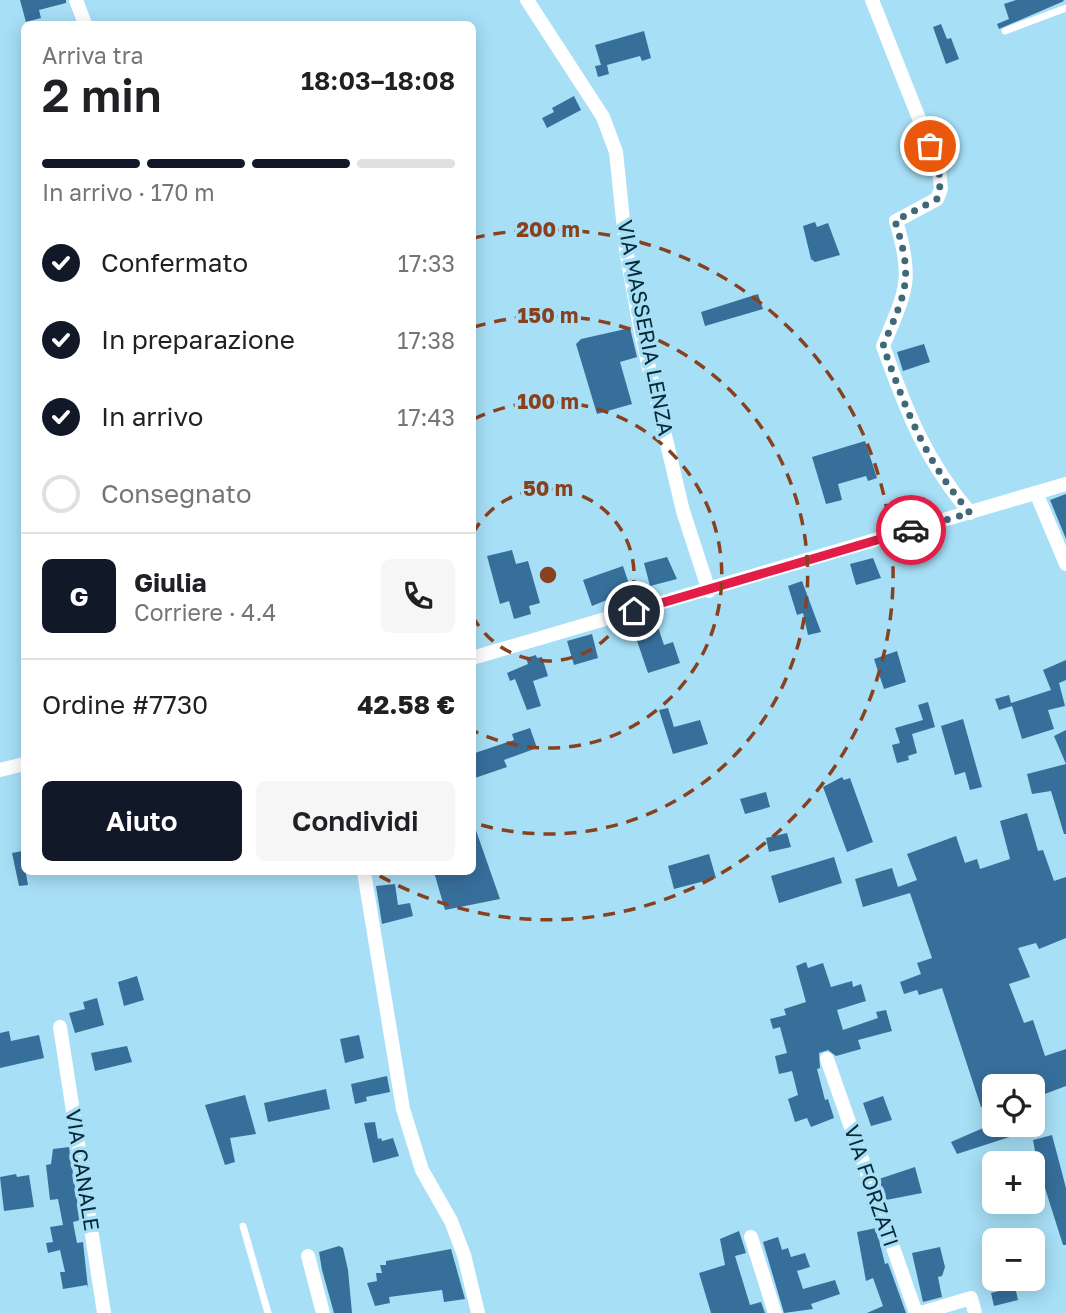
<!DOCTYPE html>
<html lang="it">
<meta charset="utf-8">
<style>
:root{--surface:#fff;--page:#f6f6f6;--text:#202124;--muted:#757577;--line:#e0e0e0;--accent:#111827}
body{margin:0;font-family:"Golos Text",sans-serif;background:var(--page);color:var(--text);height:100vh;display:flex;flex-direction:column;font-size:26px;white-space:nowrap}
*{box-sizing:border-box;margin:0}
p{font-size:23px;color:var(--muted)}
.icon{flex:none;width:38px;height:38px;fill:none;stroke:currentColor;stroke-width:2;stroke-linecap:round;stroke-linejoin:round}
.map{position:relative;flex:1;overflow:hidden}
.panel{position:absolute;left:21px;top:21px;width:455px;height:854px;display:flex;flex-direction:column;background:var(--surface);border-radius:10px;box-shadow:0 4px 18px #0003}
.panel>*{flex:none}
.tools{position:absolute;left:982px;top:1074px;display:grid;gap:14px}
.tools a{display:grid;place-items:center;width:63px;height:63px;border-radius:10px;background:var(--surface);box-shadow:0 4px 18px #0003;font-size:35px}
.pin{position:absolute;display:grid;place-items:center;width:60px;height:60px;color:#fff;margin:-30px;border:4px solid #fff;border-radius:50%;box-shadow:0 2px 7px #0007}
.courier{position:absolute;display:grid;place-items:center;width:70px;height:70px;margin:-35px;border:5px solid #e11d48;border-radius:50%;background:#fff;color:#222;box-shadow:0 2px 9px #0007}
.summary em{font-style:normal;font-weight:600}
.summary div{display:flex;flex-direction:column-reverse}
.summary{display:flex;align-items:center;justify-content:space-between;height:119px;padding:0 21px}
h1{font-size:46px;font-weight:600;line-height:52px}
.bar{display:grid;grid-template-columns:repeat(4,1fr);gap:10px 7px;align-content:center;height:84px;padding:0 21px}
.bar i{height:9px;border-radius:5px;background:var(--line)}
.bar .active{background:var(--accent)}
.bar p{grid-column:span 4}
.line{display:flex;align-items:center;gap:18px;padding:0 21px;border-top:2px solid var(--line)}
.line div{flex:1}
.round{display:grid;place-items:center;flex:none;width:74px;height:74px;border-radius:10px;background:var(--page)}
ol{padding:0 21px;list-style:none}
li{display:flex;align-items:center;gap:21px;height:77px}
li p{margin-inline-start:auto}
li .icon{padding:7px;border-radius:50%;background:var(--accent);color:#fff;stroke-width:4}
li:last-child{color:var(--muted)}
li i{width:38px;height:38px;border:4px solid var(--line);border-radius:50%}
.button{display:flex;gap:14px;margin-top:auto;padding:14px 21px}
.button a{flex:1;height:80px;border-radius:10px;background:var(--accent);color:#fff;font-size:28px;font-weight:600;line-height:80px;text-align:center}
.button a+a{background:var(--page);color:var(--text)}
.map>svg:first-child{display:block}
.building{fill:#376f9b}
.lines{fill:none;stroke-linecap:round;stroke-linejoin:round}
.service{stroke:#fff;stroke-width:7}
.minor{stroke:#fff;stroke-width:14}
.done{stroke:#3f6979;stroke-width:7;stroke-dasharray:0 12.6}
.route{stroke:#e11d48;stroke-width:9}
.ring{fill:none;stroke:#88411e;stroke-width:3.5;stroke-dasharray:12 9}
.labels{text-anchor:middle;stroke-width:7;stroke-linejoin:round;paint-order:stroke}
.street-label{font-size:21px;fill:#072935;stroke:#a7dff6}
.centre{fill:#88411e;stroke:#a7dff6;stroke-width:3.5}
.ring-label{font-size:21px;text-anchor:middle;font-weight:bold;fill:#88411e;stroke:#a7dff6;stroke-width:7;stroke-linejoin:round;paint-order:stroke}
</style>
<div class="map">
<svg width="1066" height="1313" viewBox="0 0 1066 1313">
<rect width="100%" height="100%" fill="#a7dff6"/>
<path class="building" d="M20 0H66V3L39 10 41 18 26 22Z
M1016 0H1063L1064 1 999 29 997 24 1009 19 1004 4Z
M941 24 947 39 951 38 959 59 946 64 933 27Z
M644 31 651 58 642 61 640 56 607 65 609 74 598 77 595 66 601 65 595 45Z
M574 96 581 110 547 128 542 118 554 112 552 108Z
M815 222 817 227 828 223 840 255 815 262 811 259 803 226Z
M758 294 763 309 705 326 701 312Z
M630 328 637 357 620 362 632 404 597 414 576 344 581 339Z
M924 344 930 362 903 371 897 352Z
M865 441 877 478 868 481 866 476 838 484 842 500 826 504 812 457Z
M1066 494V539L1050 500Z
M512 550 516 564 528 561 540 603 529 606 531 614 514 619 509 601 500 604 487 556Z
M667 557 677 579 650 586 644 563Z
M873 558 881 578 856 585 850 564Z
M623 566 631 590 592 606 583 580Z
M802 581 821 632 808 635 803 613 797 615 788 586Z
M658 627 664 645 673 642 680 663 648 673 635 635Z
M592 634 598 658 574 665 567 641Z
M897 651 906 682 884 689 874 659Z
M536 655 537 658 542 657 548 676 533 681 541 706 527 710 515 679 510 681 507 673 528 664 526 658Z
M1066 660V680L1059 683 1065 706 1048 710 1054 729 1022 739 1012 706 999 710 995 699 1009 695 1011 703 1051 690 1043 670Z
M928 702 935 727 912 734 917 753 908 756 909 760 897 763 892 745 900 743 895 728 923 720 918 705Z
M668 708 674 727 700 720 708 744 673 754 659 710Z
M963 719 982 787 970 790 965 772 955 775 941 726Z
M530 728 537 748 504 760 507 767 472 779V754L514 740 512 734Z
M1066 730V834H1064L1051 791 1032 794 1027 774 1066 764 1054 736Z
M842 777 844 780 850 778 873 842 847 852 823 787Z
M766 792 770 807 745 814 740 799Z
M1027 813 1038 851 1043 850 1054 881 1066 877V938L1039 949 1036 943 1018 948 1030 977 1009 984 1024 1023 1033 1020 1045 1056 1066 1049V1086L1042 1095 1039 1090 1032 1092V1087H994V1103L981 1107 942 988 919 995 917 990 904 994 900 982 921 974 917 963 932 958 910 893 863 907 855 879 892 868 898 887 917 880 907 854 956 836 965 863 977 859 980 869 1010 859 1000 821Z
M472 819 500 899 445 910 434 872H472Z
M787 833 791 847 769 852 766 838Z
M22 851 28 885 19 886 12 853Z
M709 854 716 878 674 889 668 866Z
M834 857 842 883 779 903 771 876Z
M395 884 398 905 410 903 413 916 382 924 376 886Z
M806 962 808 968 823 963 831 987 852 981 853 987 861 984 866 1001 837 1010 843 1030 878 1018 876 1012 886 1010 892 1031 858 1040 861 1049 836 1056 828 1050 819 1053 820 1068 817 1069 825 1100 828 1099 834 1118 811 1127 807 1118 795 1122 788 1099 798 1095 792 1071 779 1074 775 1056 787 1053 780 1027 773 1029 770 1019 786 1015 784 1009 806 1002 796 966Z
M137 976 144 1000 124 1006 118 982Z
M97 998 104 1025 75 1033 69 1013 85 1009 83 1002Z
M9 1031 11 1041 39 1035 44 1058 0 1068V1033Z
M359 1035 364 1058 345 1063 340 1039Z
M127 1046 132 1062 95 1071 91 1053Z
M387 1076 390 1092 366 1097 367 1101 355 1104 351 1084Z
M326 1089 330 1109 268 1122 264 1103Z
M245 1095 256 1134 230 1138 235 1162 225 1165 205 1105Z
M883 1096 892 1120 871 1126 863 1103Z
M375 1122 378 1139 381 1138 382 1141 393 1138 399 1156 373 1163 364 1123Z
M990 1125H1040V1127L957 1154 951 1142Z
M1052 1135 1066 1188V1245H1063L1045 1188 1042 1189 1033 1140Z
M69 1147 80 1220 73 1222 77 1243 83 1242 88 1288 87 1285 63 1289 60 1272H65L60 1250 48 1253 46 1243 53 1242 50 1227 63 1225 58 1199 50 1200 46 1165 51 1164 53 1149Z
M915 1167 922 1193 886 1200 879 1179Z
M16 1174 17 1177 29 1175 34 1207 4 1211 0 1177Z
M876 1228 885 1264 888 1263 906 1313H867L883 1306 873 1278 866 1281 857 1232Z
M739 1231 746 1253 735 1256 750 1305 761 1302 765 1313H711L699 1273 725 1265 720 1239Z
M778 1237 782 1250 788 1248 791 1257 805 1253 810 1267 797 1271 803 1289 835 1280 840 1294 811 1304 813 1309 784 1313 763 1242Z
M339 1246 343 1248 348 1270 352 1313H334L322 1270 319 1252Z
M940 1247 945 1267 942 1276 938 1277 942 1297 923 1302 912 1253Z
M451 1249 465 1299 444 1302 442 1290 389 1297 390 1303 375 1306 367 1283 377 1281 376 1273H382L380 1265H386V1261Z
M1015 1287 1018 1300 994 1306 991 1293Z"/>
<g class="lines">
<path class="service" d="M1005 31 1066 8
M243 1226 268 1313"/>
<path class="minor" d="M76 0 85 24
M527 0 603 117 616 152 626 249 641 334 683 511 709 591
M872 0 939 169 941 189 937 199 896 221C914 280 906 291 883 346 907 412 924 458 970 513
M1037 495 1066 564
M472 658 1066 484
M0 770 24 764
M364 872 403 1109 422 1170 451 1221 464 1255 478 1313
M60 1027 104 1313
M827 1059 916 1313
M751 1237 775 1313
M308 1256 323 1313
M921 1313 971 1298 975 1313"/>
</g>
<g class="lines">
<path class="done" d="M911 530 970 513C924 459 907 412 883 346 906 291 914 280 895 221L937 199C944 180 937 164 930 146"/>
<path class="route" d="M634 611 911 530"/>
</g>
<g class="ring">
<path d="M473 533A86 86 0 1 1 473 617"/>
<path d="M474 419A173 173 0 1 1 474 731"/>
<path d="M474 327A259 259 0 1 1 474 823"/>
<path d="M473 238A345 345 0 1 1 373 872"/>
</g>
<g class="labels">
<g class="street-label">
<text transform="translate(645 328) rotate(79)" y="7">VIA MASSERIA LENZA</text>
<text transform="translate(82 1170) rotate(81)" y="7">VIA CANALE</text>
<text transform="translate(871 1186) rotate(71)" y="7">VIA FORZATI</text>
</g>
</g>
<circle cx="548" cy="575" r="10" class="centre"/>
<g class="ring-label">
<text x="548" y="237">200 m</text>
<text x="548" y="323">150 m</text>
<text x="548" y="409">100 m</text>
<text x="548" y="496">50 m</text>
</g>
</svg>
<div class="tools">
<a><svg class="icon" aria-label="locate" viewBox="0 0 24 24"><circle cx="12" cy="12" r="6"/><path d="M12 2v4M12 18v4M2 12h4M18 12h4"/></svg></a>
<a>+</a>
<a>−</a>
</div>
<div class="pin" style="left:930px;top:146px;background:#ea580c"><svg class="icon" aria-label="bag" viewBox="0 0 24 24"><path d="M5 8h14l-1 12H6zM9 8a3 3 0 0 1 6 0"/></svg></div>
<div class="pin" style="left:634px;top:611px;background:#1f2937"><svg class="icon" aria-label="home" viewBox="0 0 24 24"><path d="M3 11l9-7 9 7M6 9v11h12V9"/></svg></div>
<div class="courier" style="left:911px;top:530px"><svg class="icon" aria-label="car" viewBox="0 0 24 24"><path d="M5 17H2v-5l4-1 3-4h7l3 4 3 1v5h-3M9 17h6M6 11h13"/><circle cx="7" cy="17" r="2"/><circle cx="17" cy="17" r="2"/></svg></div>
<section class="panel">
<div class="summary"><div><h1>2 min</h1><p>Arriva tra</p></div><em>18:03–18:08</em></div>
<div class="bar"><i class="active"></i><i class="active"></i><i class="active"></i><i></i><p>In arrivo · 170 m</p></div>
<ol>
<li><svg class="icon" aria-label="check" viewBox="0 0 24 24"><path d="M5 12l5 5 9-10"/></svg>Confermato<p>17:33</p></li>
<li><svg class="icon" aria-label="check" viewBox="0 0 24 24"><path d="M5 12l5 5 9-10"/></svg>In preparazione<p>17:38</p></li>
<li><svg class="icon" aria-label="check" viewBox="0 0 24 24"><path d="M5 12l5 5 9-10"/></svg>In arrivo<p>17:43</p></li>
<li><i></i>Consegnato</li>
</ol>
<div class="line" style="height:126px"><b class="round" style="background:var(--accent);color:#fff">G</b><div><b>Giulia</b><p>Corriere · 4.4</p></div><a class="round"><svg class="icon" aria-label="phone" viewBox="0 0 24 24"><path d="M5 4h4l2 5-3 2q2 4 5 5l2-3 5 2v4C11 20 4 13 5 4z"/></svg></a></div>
<div class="line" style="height:91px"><div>Ordine #7730</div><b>42.58 €</b></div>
<div class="button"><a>Aiuto</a><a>Condividi</a></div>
</section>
</div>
